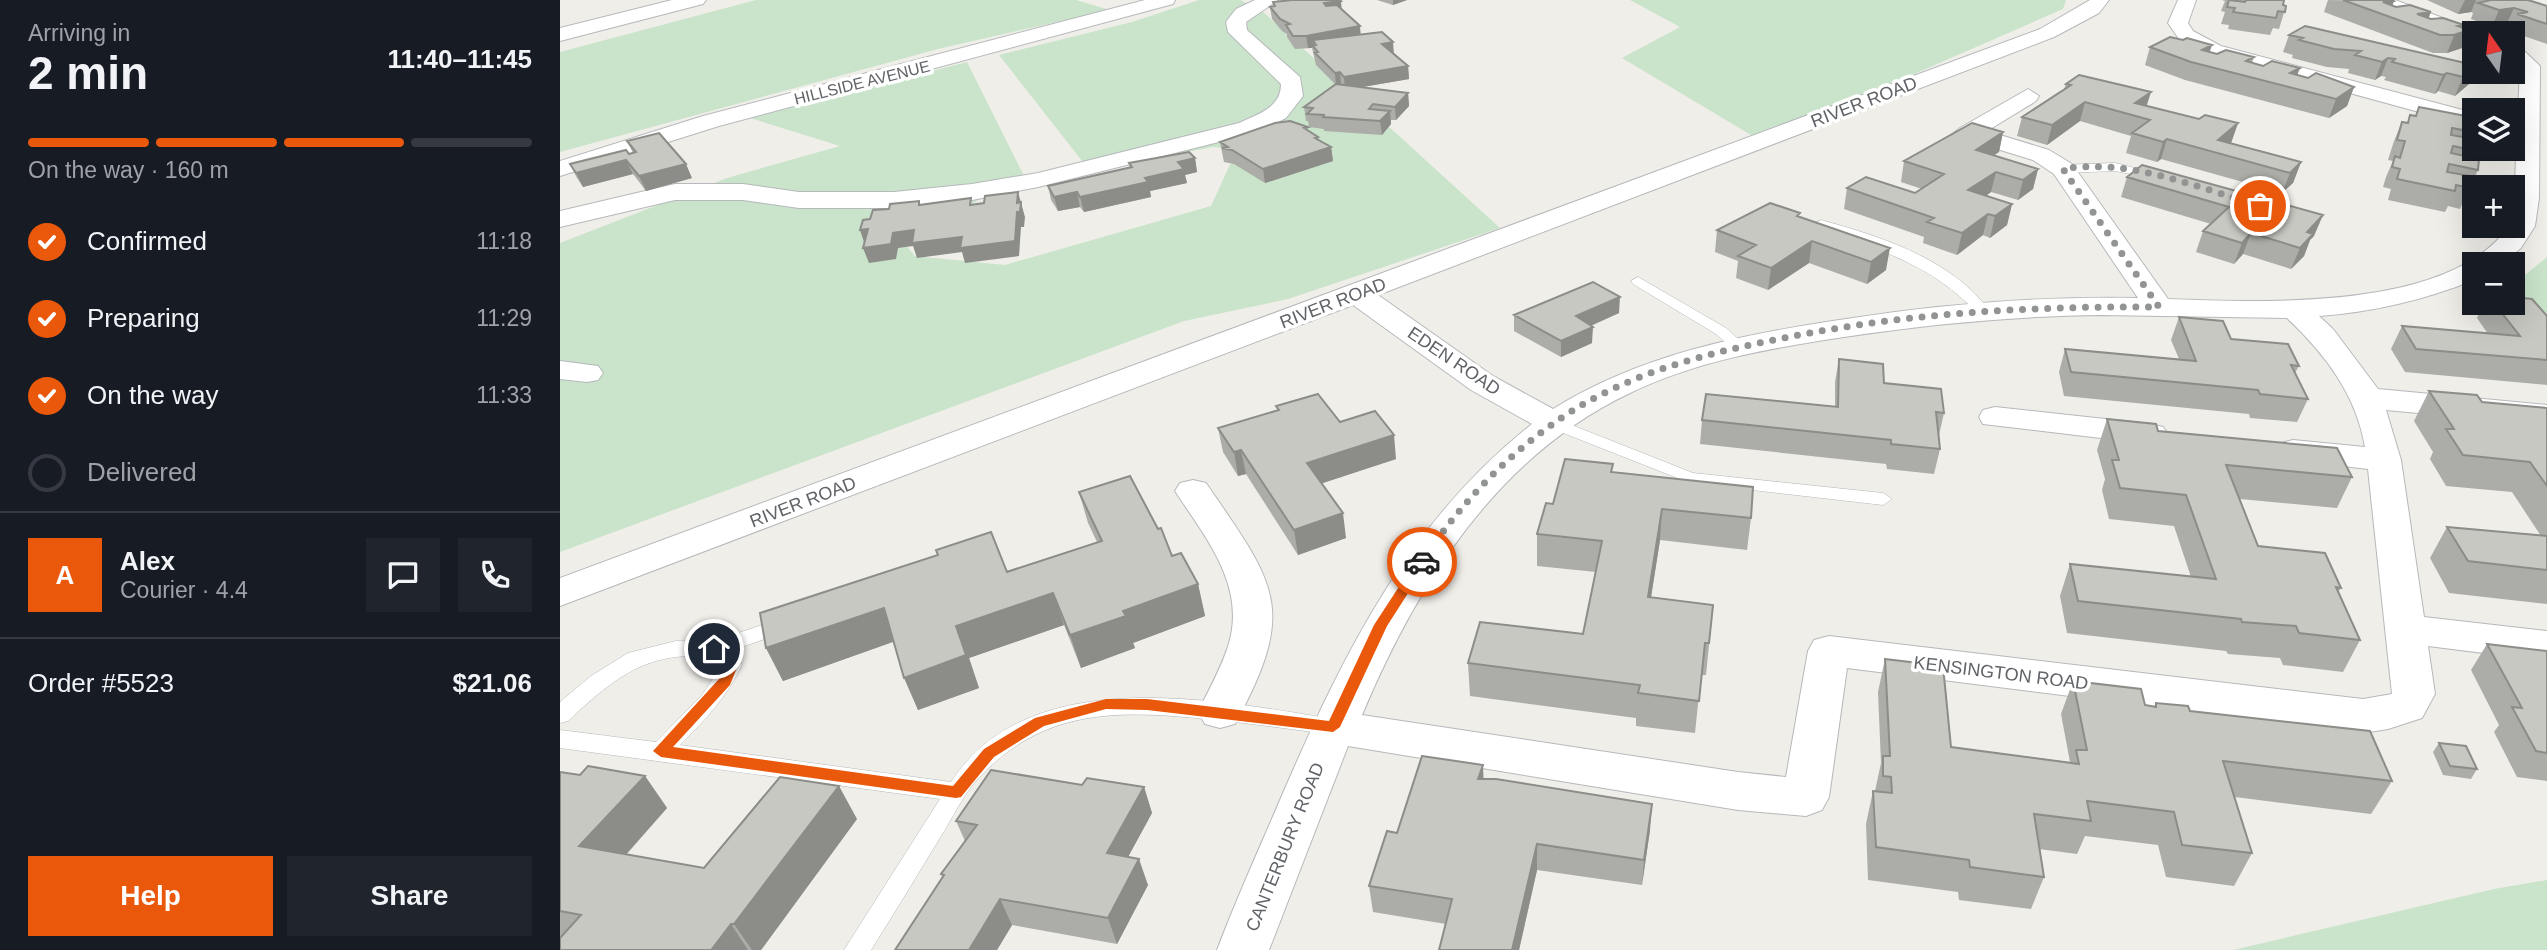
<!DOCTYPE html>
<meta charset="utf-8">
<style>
:root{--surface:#171b24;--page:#20242c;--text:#f1f3f6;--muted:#9ea1a6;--line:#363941;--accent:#ea580c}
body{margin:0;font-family:Arial,sans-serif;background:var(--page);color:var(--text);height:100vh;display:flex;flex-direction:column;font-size:26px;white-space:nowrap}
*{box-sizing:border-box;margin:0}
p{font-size:23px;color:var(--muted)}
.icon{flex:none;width:38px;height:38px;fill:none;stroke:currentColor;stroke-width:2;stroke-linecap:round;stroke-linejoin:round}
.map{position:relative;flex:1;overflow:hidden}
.sheet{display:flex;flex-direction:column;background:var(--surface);width:560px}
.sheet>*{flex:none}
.needle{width:46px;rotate:346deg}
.fabs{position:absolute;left:1902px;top:21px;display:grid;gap:14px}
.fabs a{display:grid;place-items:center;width:63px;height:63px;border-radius:0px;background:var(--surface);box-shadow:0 7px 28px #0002;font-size:35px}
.pin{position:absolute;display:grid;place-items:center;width:60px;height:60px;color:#fff;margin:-30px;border:4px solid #fff;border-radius:50%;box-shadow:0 2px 7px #0007}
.courier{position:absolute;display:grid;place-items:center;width:70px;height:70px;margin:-35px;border:5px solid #ea580c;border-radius:50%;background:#fff;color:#222;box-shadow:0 2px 9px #0007}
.head em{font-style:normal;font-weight:600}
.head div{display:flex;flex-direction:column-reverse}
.head{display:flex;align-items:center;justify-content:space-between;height:119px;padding:0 28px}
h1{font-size:46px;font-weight:600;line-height:52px}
.bar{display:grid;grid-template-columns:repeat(4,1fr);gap:10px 7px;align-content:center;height:84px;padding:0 28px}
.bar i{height:9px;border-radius:5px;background:var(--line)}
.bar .selected{background:var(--accent)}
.bar p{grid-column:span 4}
.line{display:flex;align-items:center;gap:18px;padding:0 28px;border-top:2px solid var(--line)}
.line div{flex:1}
.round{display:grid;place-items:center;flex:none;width:74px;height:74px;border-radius:0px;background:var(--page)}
ol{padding:0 28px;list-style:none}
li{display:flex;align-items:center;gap:21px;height:77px}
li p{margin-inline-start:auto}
li .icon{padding:7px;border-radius:50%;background:var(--accent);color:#fff;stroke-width:4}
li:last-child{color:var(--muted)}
li i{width:38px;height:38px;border:4px solid var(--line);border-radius:50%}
.button{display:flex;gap:14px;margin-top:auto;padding:14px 28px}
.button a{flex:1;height:80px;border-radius:0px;background:var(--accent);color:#fff;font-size:28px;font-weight:600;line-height:80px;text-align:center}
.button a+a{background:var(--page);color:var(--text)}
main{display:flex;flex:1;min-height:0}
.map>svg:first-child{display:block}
.green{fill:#c9e4ca}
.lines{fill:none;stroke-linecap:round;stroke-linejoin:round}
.lane-casing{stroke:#b6b8bb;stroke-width:1}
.street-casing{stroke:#b6b8bb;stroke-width:2}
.secondary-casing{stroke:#b5b7bb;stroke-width:2}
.lane{fill:#fff;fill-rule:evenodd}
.street{fill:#fff;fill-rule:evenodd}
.secondary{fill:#fff;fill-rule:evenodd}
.wall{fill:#acaca8}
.shaded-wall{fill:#8c8c88}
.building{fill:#c8c8c3;stroke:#8c8c88;stroke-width:2}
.route{fill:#ea580c}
.done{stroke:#929494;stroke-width:7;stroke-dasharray:0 12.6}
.labels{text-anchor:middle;stroke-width:7;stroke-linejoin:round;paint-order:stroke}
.far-street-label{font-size:16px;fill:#606367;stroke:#fff}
.street-label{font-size:18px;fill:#606367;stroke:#fff}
</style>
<main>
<section class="sheet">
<div class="head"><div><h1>2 min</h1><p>Arriving in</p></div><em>11:40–11:45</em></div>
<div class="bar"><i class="selected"></i><i class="selected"></i><i class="selected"></i><i></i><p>On the way · 160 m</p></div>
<ol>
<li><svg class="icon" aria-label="check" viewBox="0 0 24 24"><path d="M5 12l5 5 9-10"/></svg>Confirmed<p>11:18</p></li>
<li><svg class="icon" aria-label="check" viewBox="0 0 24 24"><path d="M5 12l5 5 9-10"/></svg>Preparing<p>11:29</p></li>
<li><svg class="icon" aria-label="check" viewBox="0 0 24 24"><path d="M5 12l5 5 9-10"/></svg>On the way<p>11:33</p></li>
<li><i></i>Delivered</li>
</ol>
<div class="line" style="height:126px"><b class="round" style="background:var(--accent);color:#fff">A</b><div><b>Alex</b><p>Courier · 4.4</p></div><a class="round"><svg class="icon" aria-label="chat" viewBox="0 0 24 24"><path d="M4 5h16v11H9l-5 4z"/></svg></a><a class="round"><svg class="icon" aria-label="phone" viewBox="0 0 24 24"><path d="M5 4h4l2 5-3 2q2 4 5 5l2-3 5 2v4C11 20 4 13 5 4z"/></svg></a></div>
<div class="line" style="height:91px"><div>Order #5523</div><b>$21.06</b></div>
<div class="button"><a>Help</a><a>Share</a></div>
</section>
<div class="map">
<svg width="1987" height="950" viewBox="0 0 1987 950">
<rect width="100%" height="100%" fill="#f0eee9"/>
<path class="green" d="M196 0H516L550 10 378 49 0 152V52Z
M639 0H680L700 9 940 228 728 299 624 321 0 552V243L167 178 280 146 190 118 407 62 464 176 444 184 396 214 338 236 355 256 445 265 651 206 677 149 653 147 530 171 439 55 572 22Z
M1070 0H1506L1503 9 1201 141 1062 58 1120 27Z
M1987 257V316L1953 290V285Z
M1987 880V950H1673L1934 889Z"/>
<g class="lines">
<defs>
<path id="lane" d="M1555 163 1602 175 1596 179 1555 171 1503 173 1497 169 1503 165Z
M1261 220C1320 236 1391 259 1429 310L1427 313H1417C1373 265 1316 248 1256 227L1254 224Z
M1078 277 1166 328 1187 347 1184 350H1174L1156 334 1073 284 1071 281Z
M994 418 1133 473 1323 493 1332 499 1323 505 1130 483 988 427 986 423Z
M224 618 231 620 234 625 231 630 176 649 182 665C167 697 145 720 120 745L391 782C468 662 656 700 773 719L781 721 784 727 781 733 773 735C731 729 688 723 646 719 556 710 481 708 415 782 402 797 392 819 381 836 358 874 335 912 311 950H284L380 799 0 748V730L96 742 142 695 162 665 159 658C90 648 56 676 8 721L0 723V702L31 676 68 653 116 641 151 642Z"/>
<path id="street" d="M585 0H615L613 4 159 126 0 176V161L143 116Z
M695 0H718L686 22 687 30 740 77 743 96 726 118 695 133 478 187 412 200 334 208H239L183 200H115L0 227V211L115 184H183L239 192H334L412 184 478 173 679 123C698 114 721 108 721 84L668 32 666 22 676 9Z
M1530 0H1549L1539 13 1494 37 818 295 933 376 993 409C1081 354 1184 334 1286 319 1383 304 1480 296 1578 298L1494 174 1473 160 1411 141 1397 147 1389 145 1385 140 1400 128 1468 89 1479 96 1476 101 1427 131 1489 150 1512 164 1608 299C1702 302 1889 312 1949 226H1953L1960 68 1953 62V45L1960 47 1980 66 1979 198 1975 226 1961 248 1941 264H1914V280C1864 300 1813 312 1759 316L1773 329 1818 389 1987 405V425L1826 410 1841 460 1864 617 1987 631V661L1868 646 1875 694 1862 718 1828 729 1803 733 1287 668 1269 797 1262 810 1246 816 1178 810 788 746 709 950H657C677 897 701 845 723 793 784 653 848 522 972 424L911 390 793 305 0 606V578L1480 29ZM1542 315 1727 318C1765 354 1796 394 1805 447L1733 440 1721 443 1716 450 1721 457 1733 460 1808 469 1832 694 1803 699 1269 636 1254 640 1248 651 1226 777 1178 772 802 715C857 584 937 456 1070 393 1136 361 1211 348 1284 337 1370 324 1455 316 1542 315Z
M1618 0H1636L1628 23 1633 31 1661 46 1914 113V127L1647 54 1619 39 1608 23Z
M1809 0H1835L1923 33H1914V41L1907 39 1811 4Z
M0 361 38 366 43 373 38 380 27 382 0 379Z
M1435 407 1591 424 1603 427 1608 434 1603 441 1591 444 1423 424 1419 417 1423 410Z
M633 480 646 483C715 584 739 607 675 724L660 728 645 724 638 712C649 689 662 667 669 643 686 585 645 537 615 491L620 483Z"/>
<path id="secondary" d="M112 0H146L143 4 0 41V28Z"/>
</defs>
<use href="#lane" class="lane-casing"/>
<use href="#street" class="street-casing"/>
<use href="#secondary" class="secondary-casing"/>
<use href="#lane" class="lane"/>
<use href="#street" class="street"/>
<use href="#secondary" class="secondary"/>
</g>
<path class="wall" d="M817 0H847L833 5Z
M1662 0H1724L1723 5 1726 6 1719 29 1713 28 1710 35 1668 29 1669 25 1661 24 1665 12 1661 11 1665 1Z
M1768 0 1834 1 1832 6 1869 19 1903 28 1902 48 1887 53H1873L1764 12Z
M1867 0H1968L1987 6V44L1949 31 1951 27 1946 25 1932 27 1911 19 1913 13 1911 12 1898 14Z
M713 2 782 9 800 34 834 54 848 66 849 79 803 87 848 93 849 106 836 120H831V124L822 135 764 131V129L749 127 748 121H746L744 107 775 84 756 65 752 48 735 49 727 37V34L722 31 712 19 710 7 714 6Z
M1729 35 1914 65 1915 72 1909 84 1895 96 1878 91 1875 94 1824 80 1826 77 1821 76 1815 80 1788 73 1789 69 1767 67 1732 58 1733 55 1723 52Z
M1590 47 1650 52 1657 54 1694 57 1692 63 1748 78 1794 87 1787 106 1769 118 1625 80 1585 65Z
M1506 84 1639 119 1678 123 1671 143 1741 162 1733 183 1722 193 1601 159 1597 162 1566 153 1571 136 1520 121 1487 145 1457 136 1462 117 1504 89Z
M1859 107 1905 121 1913 132 1911 138 1916 151 1913 157 1918 170 1900 209 1888 206 1885 212 1828 200 1831 189 1823 187 1826 177 1833 161 1828 160 1834 141 1842 122 1847 123 1850 115 1855 116Z
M748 127V131L758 137V140L771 147 773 161 705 183 674 164 664 162 660 142Z
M1443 132 1439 152 1434 155 1478 169 1473 189 1458 200 1431 192 1426 196 1452 204 1447 225 1430 238 1423 235 1397 255 1363 243 1364 237 1284 209 1287 188 1355 193 1362 189 1341 182 1344 161Z
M67 141 132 178 86 191 73 174 23 187 17 178 10 164 73 153Z
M635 158 637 172 625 175 627 183 590 191 591 197 524 212 520 207 498 211 491 200 488 186 570 168 569 163Z
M1582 165 1754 236 1750 240 1744 256 1731 269 1683 254 1674 264 1636 252 1643 231 1651 224 1561 197 1567 177Z
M1240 217 1326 270 1307 284 1249 263 1208 290 1176 278 1178 261 1155 252 1157 230Z
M1924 303H1934L1987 316V385L1845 372 1831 349 1842 326 1928 334 1917 318Z
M1059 313 1031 326 1032 343 1001 357 954 331V315Z
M1619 317 1739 366 1735 373 1748 399 1737 422 1690 418 1689 414 1504 396 1499 372 1505 349 1619 359 1611 340Z
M1279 359 1384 413 1379 435 1380 449 1374 474 1327 469 1326 464 1140 444 1142 420 1275 407V382Z
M1869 391 1922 402 1987 408V604L1889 593 1870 558 1887 527 1981 536 1952 492 1886 486 1870 459 1873 452 1854 421Z
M716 406 780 422 836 459 762 483 786 538 738 555 686 474 678 476 663 452 658 428 717 410Z
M1547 419 1792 477 1777 508 1680 499 1698 546 1781 588 1778 592 1800 640 1783 672 1723 665 1720 658 1668 654 1666 651 1507 633 1500 596 1510 564 1631 577 1614 526 1549 519 1542 490 1545 479 1537 450Z
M1053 472 1191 518 1187 550 1100 540 1091 597 1153 605 1146 675H1141L1135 733 1076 726V718L910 696 908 663 1023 634 1036 572 977 566V534L993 504Z
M519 492 612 556 638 584 645 616 573 643 575 648 521 668 504 625 409 658 419 688 358 710 333 642 223 681 206 648 537 542 528 523Z
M1927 644 1987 651V781L1957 777 1934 732 1939 725 1911 670Z
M1325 659 1391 747 1510 762 1501 714 1513 681 1585 705 1594 706 1596 703 1630 711 1832 781 1811 814 1675 797 1692 853 1674 886 1606 877 1598 845 1525 836 1517 854 1479 849 1484 877 1471 909 1399 900 1398 892 1308 880 1306 824 1313 791H1315L1321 763 1318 692Z
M1879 743 1917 769 1911 779 1883 775 1873 752Z
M923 765V779L1090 830 1082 885 977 870 959 950H879L886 924 813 912 809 886 837 833Z
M0 772 20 775 85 776 107 808 66 855 144 868 297 819 201 950H0Z
M522 785 584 787 592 813 568 857 588 885 557 944 452 925 437 950H335L383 878 381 874 405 841 396 821Z"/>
<path class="shaded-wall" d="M833 0H847L833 5Z
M1905 0H1916L1911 12 1898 14Z
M781 1 782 13 765 15 764 3Z
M1834 1 1828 16 1823 2Z
M1954 8 1946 25 1932 27 1939 10Z
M1871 12 1864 29 1857 14Z
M1904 25 1900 33 1909 30 1902 48 1887 53 1898 26Z
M800 26 801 38 756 45 753 40 754 47 752 45V48H748L746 36Z
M833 42 834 55 822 44Z
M1652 45 1646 63 1642 50Z
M1828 58 1821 76 1815 80 1822 62Z
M848 66 849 79 785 90 784 77Z
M1740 68 1733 86 1730 73Z
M1914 68 1915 72 1909 84 1895 96 1903 77Z
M780 72 781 85 776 86 775 73Z
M1887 73 1878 91 1875 94 1883 75Z
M1794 87 1787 106 1769 118 1776 99Z
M1591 92 1585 111 1575 103Z
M848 93 849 106 836 120 835 107Z
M1525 102 1520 121 1487 145 1492 125Z
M830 111 831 124 822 135 820 121Z
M1678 123 1671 143 1659 153 1658 140Z
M1443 132 1439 152 1412 170 1416 150Z
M758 137 760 151 771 147 773 161 705 183 703 169Z
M1607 139 1601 159 1597 162 1603 142Z
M635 158 637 172 625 175 627 183 590 191 591 197 524 212 520 197 585 178 618 162Z
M66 160 73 174 23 187 16 173Z
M1741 162 1733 183 1722 193 1730 173Z
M126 164 132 178 86 191 79 176Z
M1478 169 1473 189 1458 200 1463 180Z
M1436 172 1431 192 1404 211 1408 190Z
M458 192 465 217 464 227H461L459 256 405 263 402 252 357 258 353 246 338 248 336 259 309 263 303 248 333 233 457 203Z
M517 192 520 207 498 211 494 197Z
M1452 204 1447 225 1430 238 1435 216Z
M1428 214 1423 235 1397 255 1402 233Z
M1763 215 1754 236 1750 240 1744 256 1731 269 1747 232Z
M308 229 305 245 300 230Z
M1691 233 1683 254 1674 264 1682 243Z
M1252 241 1249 263 1208 290 1211 268Z
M1330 248 1326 270 1307 284 1311 262Z
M1060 297 1059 313 1016 332V316Z
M1033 327 1032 343 1001 357V341Z
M834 435 836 459 751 487 747 463Z
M681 450 686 474 678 476 674 452Z
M1102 509 1100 540 1086 629 1088 597Z
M783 513 786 538 738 555 734 530Z
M638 584 645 616 573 643 575 648 521 668 510 635 563 611Z
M493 593 504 625 409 658 419 688 358 710 344 678 396 626Z
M324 608 338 640 223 681 206 648Z
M923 765 924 791 918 779Z
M85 776 107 808 44 879 19 846Z
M279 786 297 819 201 950H192L174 924Z
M584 787 592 813 556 879 547 853Z
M1092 804 1090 830 1082 885 1084 860Z
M977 844V870L959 950H952Z
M579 859 588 885 557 944 548 918Z
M440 899 452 925 437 950H409Z
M171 924 188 950H152V949Z"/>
<path class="building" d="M732 0H780L781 1 764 3 766 6 777 5 800 26 746 36H733L726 25 730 24 720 19 710 7 715 6 713 2Z
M1669 0 1685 2 1686 0H1724L1723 5 1726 6 1725 12 1718 11 1716 18 1673 12 1675 8 1667 7Z
M1783 0H1833L1834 1 1823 2 1836 7 1850 5 1871 12 1857 14 1871 19 1883 18 1904 25 1898 26 1909 30 1894 35H1880Z
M1931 0H1968L1987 6V24L1957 14 1968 12 1954 8 1939 10 1918 3Z
M1745 26 1914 65V68L1903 77 1887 73 1883 75 1832 62 1835 59 1828 58 1822 62 1795 55 1801 51 1774 49 1739 40 1743 38 1729 35Z
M822 32 833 42 822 44 848 66 784 77 780 72 775 73 755 53 758 52 752 45H756L753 40Z
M1610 37 1623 40 1627 38 1652 45 1642 50 1657 54 1666 50 1694 57 1686 61 1703 66 1712 61 1740 68 1730 73 1748 78 1756 73 1794 87 1776 99 1631 62 1590 47Z
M1519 75 1591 92 1575 103 1639 119 1645 115 1678 123 1658 140 1741 162 1730 173 1607 139 1603 142 1572 133 1590 120 1525 102 1492 125 1462 117 1511 85 1506 84Z
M776 84 848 93 835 107 813 104 809 109 830 111 820 121 763 117 764 115 747 114 753 108 744 107Z
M1859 107 1906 116 1905 121 1914 123 1913 132 1892 128 1891 135 1914 139V149H1916V151L1893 146 1891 153 1919 159 1918 170 1889 164 1887 172 1911 176 1909 188 1896 185 1895 191 1837 179 1840 169 1832 167 1835 156 1840 158 1845 141 1837 140 1842 122 1848 123 1850 115 1856 116Z
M730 121 748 127 744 128 758 137 755 138 771 147 703 169 672 150 662 148 668 147 660 142 715 123Z
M1412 123 1443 132 1416 150 1478 169 1463 180 1436 172 1408 190 1452 204 1435 216 1428 214 1402 233 1367 222 1374 218 1287 188 1306 177 1355 193 1384 174 1344 161Z
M99 133 126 164 79 176 66 160 16 173 10 164 66 150 69 154 76 152 67 141Z
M629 152 635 158 618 162 624 169 585 178 588 182 520 197 517 192 494 197 488 186 572 167 569 163Z
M1582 165 1763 215 1747 232 1753 234 1740 248 1691 233 1682 243 1643 231 1669 207 1567 177Z
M458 192 457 203 461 202 460 212H457L455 241 400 248 402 237 352 243 354 230 333 233 331 244 303 248 308 229 300 230 303 220 310 219 313 210 329 209 330 204 359 201V205L411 198 410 205 424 203 425 196Z
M1210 203 1240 213 1237 216 1330 248 1311 262 1252 241 1211 268 1178 256 1196 245 1157 230Z
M1033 282 1060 297 1016 316 1033 327 1001 341 954 315Z
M1953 297 1972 299 1987 316V360L1856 349 1842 326 1960 336 1934 303H1953Z
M1619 317 1663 321 1671 339 1728 344 1739 366 1731 365 1748 399 1700 394 1698 390 1511 372 1505 349 1636 361Z
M1279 359 1323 364 1324 383 1381 389 1384 413 1376 412 1380 449 1331 444V440L1142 420 1146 394 1278 407Z
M1869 391 1917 395 1922 402 1987 408V486L1970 462 1903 455 1886 429H1894Z
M758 394 780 422 815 411 834 435 747 463 783 513 734 530 681 450 674 452 658 428 719 410 716 406Z
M1547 419 1596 424 1598 431 1777 448 1792 477 1666 465 1698 546 1765 553 1781 588 1776 587 1800 640 1739 633 1736 626 1682 622 1681 619 1518 601 1510 564 1656 579 1626 495 1560 488 1552 460H1559Z
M1005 459 1053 464 1051 472 1193 487 1191 518 1102 509 1088 597 1153 605 1149 643H1145L1139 701 1078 693 1080 685 908 663 920 622 1023 634 1042 541 977 534 986 503 993 504Z
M570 476 598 529 601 528 612 556 621 553 638 584 563 611 566 616 510 635 493 593 396 626 406 655 344 678 324 608 206 648 200 613 378 555 376 550 431 532 447 572 542 541 519 492Z
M1887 527 1987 536V570L1908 561Z
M1927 644 1987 651V753L1976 751 1952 707 1962 708Z
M1325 659 1383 666 1391 747 1519 764 1516 750H1527L1513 681 1581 689 1585 705 1596 707V703L1628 706 1630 711 1810 731 1832 781 1663 761 1692 853 1622 845 1614 812 1527 801 1531 821 1474 814 1484 877 1410 867 1409 860 1316 847 1313 791 1332 793 1331 777 1323 776V756H1330Z
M1879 743 1906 746 1917 769 1890 766Z
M862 756 923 765 918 779H936L1092 804 1084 860 977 844 952 950H879L892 899 809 886 827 831 837 833Z
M28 766 85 776 19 846 144 868 220 777 279 786 174 924H171L152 949 158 950H0V938L21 915 0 911V772L20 775Z
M431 770 522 785 527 778 584 787 547 853 579 859 548 918 440 899 409 950H335L384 875 381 874 417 825 396 821Z"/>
<path class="route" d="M862 558 868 562 827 626 780 727 773 732 587 710 546 709 484 726 434 757 401 797 396 798 101 757 93 751 159 679 165 665 162 655 147 649 154 644 172 648 178 665 170 685 113 747 393 786 424 749 475 718 546 699H587L769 721 814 625 857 559Z"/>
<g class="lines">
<path class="done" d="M862 562C902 499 964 437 1029 401 1087 369 1149 353 1214 340 1342 313 1469 306 1599 307L1503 169C1570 158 1636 187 1700 206"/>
</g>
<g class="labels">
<g class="far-street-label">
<text transform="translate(302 82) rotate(-14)" y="6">HILLSIDE AVENUE</text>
</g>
<g class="street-label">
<text transform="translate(1304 102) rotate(-21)" y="6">RIVER ROAD</text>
<text transform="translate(773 303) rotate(-21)" y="6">RIVER ROAD</text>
<text transform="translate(894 361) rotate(34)" y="6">EDEN ROAD</text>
<text transform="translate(243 502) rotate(-21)" y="6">RIVER ROAD</text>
<text transform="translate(1441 673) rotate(7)" y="6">KENSINGTON ROAD</text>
<text transform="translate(725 847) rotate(-68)" y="6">CANTERBURY ROAD</text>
</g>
</g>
</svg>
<div class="fabs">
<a><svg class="needle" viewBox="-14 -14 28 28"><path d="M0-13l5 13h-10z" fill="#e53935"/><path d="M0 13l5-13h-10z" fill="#9ea1a6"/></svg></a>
<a><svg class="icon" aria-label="layers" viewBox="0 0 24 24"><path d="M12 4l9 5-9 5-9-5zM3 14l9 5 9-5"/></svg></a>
<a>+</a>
<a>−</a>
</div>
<div class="pin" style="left:1700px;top:206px;background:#ea580c"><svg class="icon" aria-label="bag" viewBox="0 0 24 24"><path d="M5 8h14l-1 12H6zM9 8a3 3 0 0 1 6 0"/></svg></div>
<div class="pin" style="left:154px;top:649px;background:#1f2937"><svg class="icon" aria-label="home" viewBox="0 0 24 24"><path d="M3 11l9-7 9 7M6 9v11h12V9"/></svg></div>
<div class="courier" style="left:862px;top:562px"><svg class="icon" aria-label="car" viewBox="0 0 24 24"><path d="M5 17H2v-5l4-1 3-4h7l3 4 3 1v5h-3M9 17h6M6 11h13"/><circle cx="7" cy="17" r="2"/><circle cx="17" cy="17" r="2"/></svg></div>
</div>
</main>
